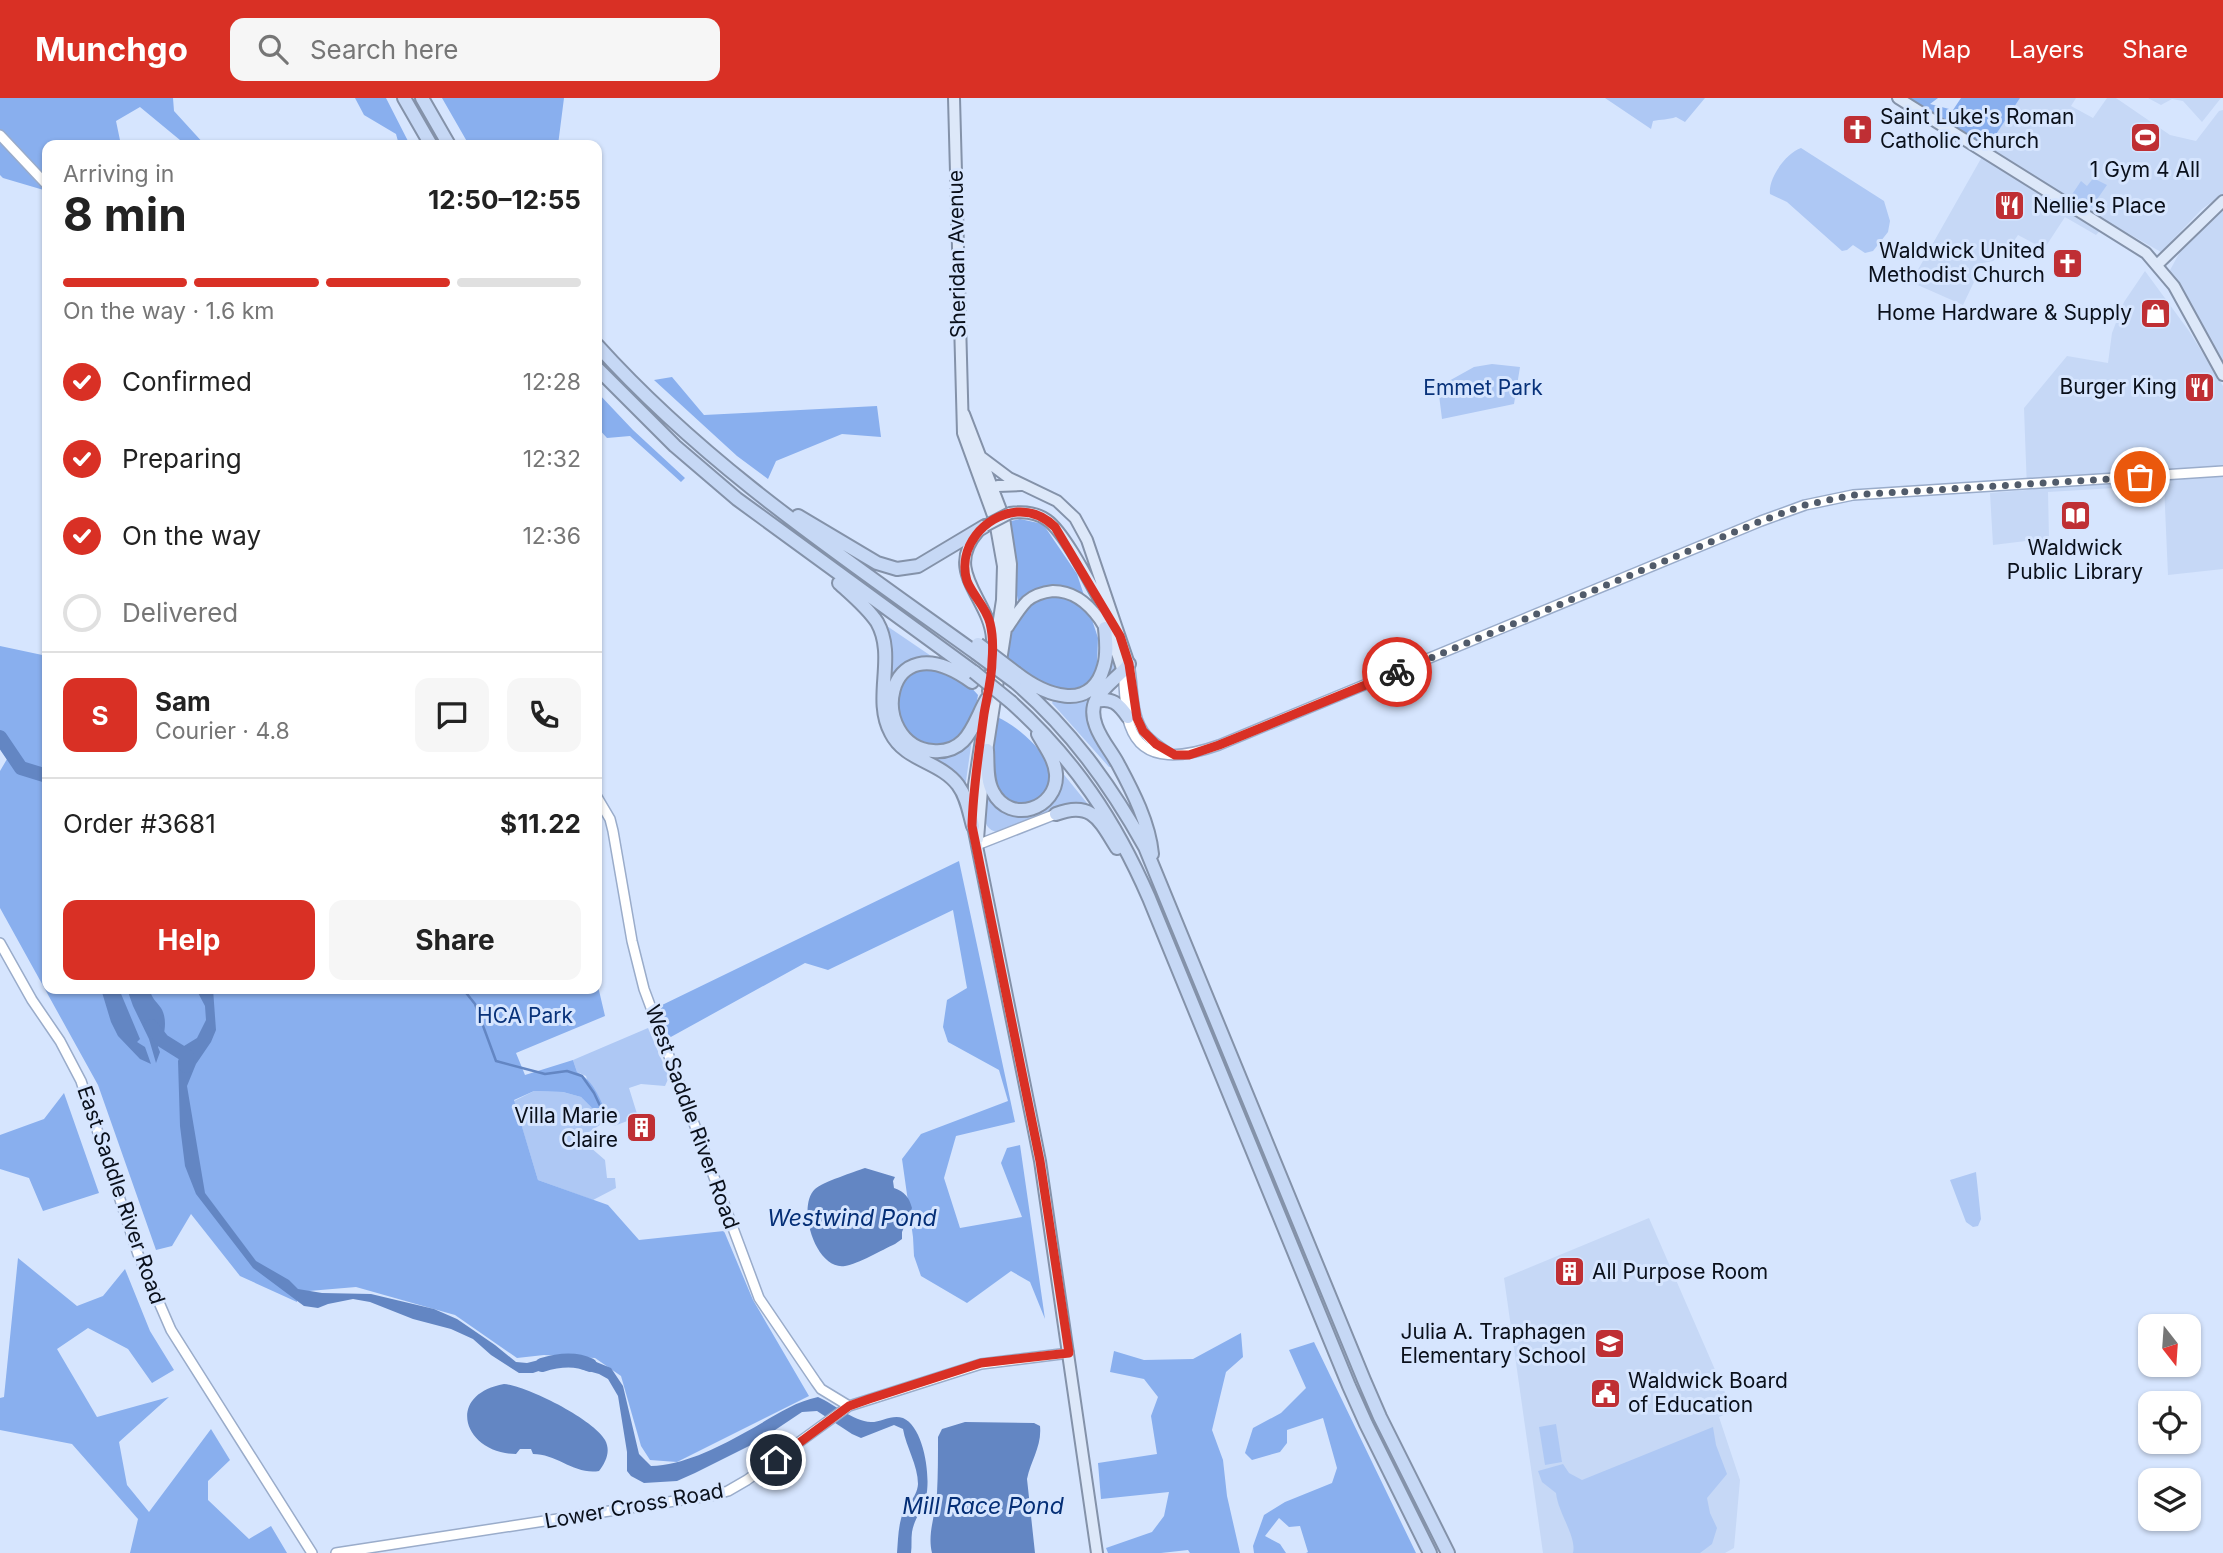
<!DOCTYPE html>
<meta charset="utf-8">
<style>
:root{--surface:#fff;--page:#f6f6f6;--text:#222;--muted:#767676;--line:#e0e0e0;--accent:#d93025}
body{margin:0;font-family:Inter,sans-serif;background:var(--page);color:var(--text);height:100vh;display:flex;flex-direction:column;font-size:26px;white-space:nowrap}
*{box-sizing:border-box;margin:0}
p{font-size:23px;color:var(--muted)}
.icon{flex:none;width:38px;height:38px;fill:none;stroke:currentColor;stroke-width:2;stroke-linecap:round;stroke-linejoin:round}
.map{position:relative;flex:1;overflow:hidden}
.sheet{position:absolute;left:42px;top:42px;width:560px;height:854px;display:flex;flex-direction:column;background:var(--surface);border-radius:14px;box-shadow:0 2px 5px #0004}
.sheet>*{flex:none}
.needle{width:46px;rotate:163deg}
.controls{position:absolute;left:2138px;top:1216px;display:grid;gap:14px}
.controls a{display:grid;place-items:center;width:63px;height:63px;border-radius:14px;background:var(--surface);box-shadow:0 2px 5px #0004;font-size:35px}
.pin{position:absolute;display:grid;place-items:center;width:60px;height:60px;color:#fff;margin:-30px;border:4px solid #fff;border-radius:50%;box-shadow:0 2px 7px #0007}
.courier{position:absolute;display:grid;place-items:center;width:70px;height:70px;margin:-35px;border:5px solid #d93025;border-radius:50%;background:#fff;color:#222;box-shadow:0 2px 9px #0007}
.overview em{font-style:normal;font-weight:700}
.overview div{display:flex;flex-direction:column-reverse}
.overview{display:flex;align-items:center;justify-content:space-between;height:119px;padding:0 21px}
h1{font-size:46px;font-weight:700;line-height:52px}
.bar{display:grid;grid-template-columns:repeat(4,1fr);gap:10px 7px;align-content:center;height:84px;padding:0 21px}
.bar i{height:9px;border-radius:5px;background:var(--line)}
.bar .active{background:var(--accent)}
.bar p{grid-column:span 4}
.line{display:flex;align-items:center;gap:18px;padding:0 21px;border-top:2px solid var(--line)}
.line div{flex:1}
.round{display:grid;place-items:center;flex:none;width:74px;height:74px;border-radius:14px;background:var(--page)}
ol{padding:0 21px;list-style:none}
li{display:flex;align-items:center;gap:21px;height:77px}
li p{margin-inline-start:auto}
li .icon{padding:7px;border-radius:50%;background:var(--accent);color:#fff;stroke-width:4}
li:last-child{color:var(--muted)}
li i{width:38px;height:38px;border:4px solid var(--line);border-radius:50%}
.cta{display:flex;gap:14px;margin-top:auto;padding:14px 21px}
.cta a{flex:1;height:80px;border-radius:14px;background:var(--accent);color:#fff;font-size:28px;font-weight:700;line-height:80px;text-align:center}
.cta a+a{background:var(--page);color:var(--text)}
header{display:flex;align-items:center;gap:42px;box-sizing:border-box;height:98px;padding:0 35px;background:var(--accent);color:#fff}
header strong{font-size:33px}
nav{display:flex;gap:38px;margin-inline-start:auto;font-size:24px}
.search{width:490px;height:63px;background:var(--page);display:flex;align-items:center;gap:18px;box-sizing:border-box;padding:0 24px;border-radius:14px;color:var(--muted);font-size:26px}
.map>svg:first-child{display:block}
.built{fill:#c6d8f6}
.green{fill:#aec8f4}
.forest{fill:#89afee}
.water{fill:#6386c3}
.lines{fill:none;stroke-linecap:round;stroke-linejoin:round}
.stream{stroke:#6386c3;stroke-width:2.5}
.river{stroke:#6386c3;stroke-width:14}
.minor-casing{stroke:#9aacca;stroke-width:12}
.major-casing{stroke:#8492a9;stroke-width:14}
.highway-casing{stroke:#8492a9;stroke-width:16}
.minor{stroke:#fff;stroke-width:9}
.major{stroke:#dde8f9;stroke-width:10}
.highway{stroke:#c6d8f5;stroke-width:12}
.major-bridge-casing{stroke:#8492a9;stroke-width:14;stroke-linecap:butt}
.highway-bridge-casing{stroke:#8492a9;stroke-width:16;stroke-linecap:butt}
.major-bridge{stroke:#dde8f9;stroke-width:10}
.highway-bridge{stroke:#c6d8f5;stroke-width:12}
.done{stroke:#515b6a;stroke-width:7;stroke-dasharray:0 12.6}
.route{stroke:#d93025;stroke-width:9}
.labels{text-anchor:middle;stroke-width:6;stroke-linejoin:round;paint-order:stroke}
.poi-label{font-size:21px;fill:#0a101b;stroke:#d6e5fe;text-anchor:end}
.street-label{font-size:21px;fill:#0a101b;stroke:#d6e5fe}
.park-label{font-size:21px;fill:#08327a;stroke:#d6e5fe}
.water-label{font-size:23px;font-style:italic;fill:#042e76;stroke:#d6e5fe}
</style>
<header>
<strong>Munchgo</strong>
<div class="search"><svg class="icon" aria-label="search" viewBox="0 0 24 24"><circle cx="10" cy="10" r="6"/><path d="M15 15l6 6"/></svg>Search here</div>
<nav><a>Map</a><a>Layers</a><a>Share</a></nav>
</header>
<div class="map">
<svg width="2223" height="1455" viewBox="0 0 2223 1455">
<rect width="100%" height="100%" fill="#d6e5fe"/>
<path class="built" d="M2020 0H2076L2071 8 2093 20 2107 0H2116L2170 37 2196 43 2219 13 2223 12V96L2202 111 2161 154 2108 124 2096 137 2065 119 2044 151 2018 137 2007 153 1993 163 1983 165 1963 207 1911 184 1987 50Z
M2148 0H2221L2202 24 2183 3 2172 1 2161 7Z
M2223 113V274L2169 174 2181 152Z
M2145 173 2189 233 2223 288V471L2168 477 2164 387 2048 394 2049 440 1993 447 1990 395 2027 392 2024 310 2067 258 2108 265 2112 235 2124 204Z
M1649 1120 1733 1313 1719 1319 1740 1382 1734 1450 1725 1455H1543L1504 1180Z"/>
<path class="green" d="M1605 0H1705L1685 24 1676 19C1668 22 1661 21 1653 23L1651 31Z
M1801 50 1884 103 1890 123 1888 134 1873 153 1865 155 1853 147 1847 152 1842 153 1787 104 1770 96C1768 80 1786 55 1801 50Z
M2095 78V81L2107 87 2091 110 2071 98 2081 83 2087 88Z
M1492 266 1520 269 1514 306 1442 321 1438 289 1474 269Z
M884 526 937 562C915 562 900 565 890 586Z
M1111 556 1118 576C1110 584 1097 593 1090 604 1078 624 1103 652 1113 669H1109L1052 605 1054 601 1084 598Z
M972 641 965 690 921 656Z
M1061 673 1091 710 1065 708 998 734C978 731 986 708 987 693Z
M648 930 669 979 665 988 641 986 629 990 638 1019 614 1028 606 1023 586 1036 590 1049 605 1062 607 1080H615L616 1090 593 1102 538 1082 514 1003 534 993 563 994 581 999 591 1009 598 1021 586 978 577 974 573 962Z
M1976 1074 1981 1121 1978 1128 1973 1129 1966 1124 1950 1082Z
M1556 1326 1562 1364 1545 1367 1539 1329Z
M1713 1329 1716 1347 1727 1376 1707 1400 1710 1415 1717 1430 1712 1446 1700 1455H1573C1577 1439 1558 1415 1556 1395L1542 1384 1538 1373 1563 1366 1569 1375 1582 1382Z"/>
<path class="forest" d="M0 0H173L174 13 205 47H186L140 9 116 23 121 47H47V93L3 80 0 77Z
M355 0H386L410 47H399L396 36 364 17Z
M442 0H564L558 47H469Z
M1905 0H1938L1930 6 1953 12 1961 0H2020L1987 50Z
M672 279 704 317 877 308 881 339 842 336 776 363 768 381 737 358 654 282Z
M597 294 633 332 685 380 681 384 630 338 607 340 597 329Z
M1020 421 1043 426 1077 476 1098 540 1097 567 1094 578 1084 587 1069 593 1050 594 1006 562 1013 529 1020 515 1011 462 1002 425Z
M0 548 47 558V891H597V884L605 918 516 955 525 977 573 962 577 974C594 983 600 1001 607 1017L604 1021H598L591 1009 581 999 563 994 534 993 514 1002 538 1082 608 1107 639 1142 724 1133 753 1202 809 1298 677 1364 650 1362 641 1348 621 1278 595 1260 544 1257 517 1260 455 1217 356 1189 297 1194V1204L240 1178 191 1116 172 1148 156 1152 98 987 0 810V673L7 661 0 651Z
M930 570 969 587 978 597C973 631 961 638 933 654L904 642C901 632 894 618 894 608 893 585 911 572 930 570Z
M997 619C1021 629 1066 668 1045 696 1041 701 1033 706 1027 707 1019 707 1011 706 1004 705L990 687 993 641Z
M959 763 1015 1024 956 1038 944 1080 960 1130 1022 1119 1001 1065 1007 1050 1020 1047 1045 1221 1030 1184 1011 1173 967 1205 921 1178 914 1158 913 1139 902 1061 921 1036 1008 1003 999 972 948 944 943 929 947 902 967 890 953 812 828 872 805 865 669 940 660 908Z
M64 995 99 1095 43 1113 29 1080 0 1071V1037L44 1021Z
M18 1160 77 1208 103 1198 125 1171 150 1233 174 1272 152 1285 128 1251 88 1230 57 1251 97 1319 169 1299 119 1344 127 1387 149 1414 211 1331 230 1362 208 1383V1402L249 1441 271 1428 287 1455H130L138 1421 72 1346 0 1332V1300L4 1299Z
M1241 1235 1243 1259 1226 1274 1212 1332 1223 1362 1227 1398 1240 1455H1190L1188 1452 1161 1455H1108L1106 1450 1152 1434 1164 1418 1169 1394 1101 1401 1098 1365 1157 1356 1151 1318 1158 1299 1144 1281 1110 1274 1114 1253 1144 1262 1193 1261Z
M1314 1244 1416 1455H1306L1308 1454 1300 1428 1289 1429 1279 1420 1265 1438 1280 1446 1286 1455H1254L1253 1448 1264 1417 1285 1404 1332 1385 1337 1370 1323 1320 1287 1332V1345L1280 1354 1252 1362 1245 1355 1253 1330 1281 1315 1306 1290 1289 1252Z"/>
<path class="water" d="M101 891H119L140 941 137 944 145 949 151 966 140 961 118 938 111 924Z
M127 891H150C151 900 156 903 161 910 168 921 165 940 158 949L160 954 156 965 149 941 133 908Z
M196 891H213L216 932 211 944 196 966 187 988 205 1095 256 1163 289 1182 298 1191 322 1195 371 1196 434 1211 457 1221 495 1247 516 1264 527 1265 563 1256 579 1257 611 1270 623 1288 639 1356 651 1368C683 1367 715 1351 744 1335 769 1322 790 1305 818 1299 834 1306 853 1323 871 1324 882 1324 892 1316 903 1320 924 1329 931 1379 926 1399 923 1411 914 1421 912 1434 911 1441 912 1448 911 1455H897C898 1444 898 1432 901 1421 904 1408 917 1401 918 1386 918 1367 906 1349 903 1331L894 1327 861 1340 852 1336 817 1313 802 1314 757 1344 695 1375 677 1383 644 1385 631 1378 627 1373V1354L618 1298 608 1281 599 1276 581 1271 572 1262 558 1263 553 1268 533 1275H519L491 1257 473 1241 451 1231 413 1221 370 1204 353 1201 328 1206 318 1210 304 1208 253 1170 196 1096 185 1068 180 1028 178 963 184 948 197 940 206 922 205 908Z
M865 1070 895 1079 893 1083 894 1090C905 1094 909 1099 912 1110L902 1134V1141L895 1146C882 1152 858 1166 845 1168 816 1173 796 1109 815 1091 823 1084 854 1074 865 1070Z
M504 1286C527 1288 593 1321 605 1342 611 1353 606 1364 599 1373 575 1377 557 1356 533 1356L531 1351H520L516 1356C464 1356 444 1297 504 1286Z
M965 1324 1034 1325 1040 1328C1042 1348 1031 1362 1027 1381L1035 1455H932C927 1435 936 1416 937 1395 938 1376 938 1358 938 1339L942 1331Z"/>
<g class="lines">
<path class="stream" d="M463 891 475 906 496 963 545 976 567 973 582 978 594 995 603 1014"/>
<path class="river" d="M0 639 21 670 47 678
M151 928 163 943 187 958 186 968
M542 1267C558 1262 575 1260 590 1267"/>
<defs>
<path id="minor" d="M0 37 47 87
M1129 566C1134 589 1130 620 1147 638 1153 645 1162 650 1170 656
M1123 574C1125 591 1124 612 1130 628 1144 668 1188 658 1219 647L1761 423 1805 407 1853 397 2223 373
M597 699 610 721 613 733 632 843 644 891 759 1200 816 1284 821 1291 849 1308
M977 747 1056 716
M0 845 32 902 60 943 81 983 138 1156 171 1232 312 1455
M336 1455 714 1397 728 1393 747 1382 849 1308 981 1266 1069 1255"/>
<path id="major" d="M954 0 963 335 995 423 1003 468 1002 502 988 593
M1898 0 2146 155 2174 188 2223 277
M2158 166 2223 103
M964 316 1004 420 1011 466 1010 505 983 679 978 741
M981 359 1009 380 1057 403 1075 420 1087 442 1129 566
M986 392 998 388 1021 387
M1010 415C1023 413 1036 414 1047 422 1067 436 1096 497 1110 521
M978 434C943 474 990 501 992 541
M1008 529C1014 520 1020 510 1027 503 1034 497 1044 494 1053 493 1093 493 1114 542 1123 574
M986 609 974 687 973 728 1040 1063 1097 1455"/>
<path id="highway" d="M404 0 431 47
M422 0 449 47
M597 247C707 369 843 459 976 555
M597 270 675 348 737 401 974 574
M798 418 877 465 897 471 918 468 985 428
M839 485C852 497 867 509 877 524 897 559 872 600 891 635 905 663 940 663 958 687 967 699 969 714 973 728
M1129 566C1120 578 1103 588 1096 602 1092 610 1093 620 1096 628 1101 642 1111 653 1118 666 1133 694 1149 725 1152 756
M1016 575C1043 596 1091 617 1104 568 1108 555 1106 542 1105 530
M972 584C881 518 867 648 933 653 944 654 955 651 963 643 974 632 979 614 987 601
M1015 584C1070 631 1110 686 1145 749L1364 1282 1380 1319 1448 1455
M1096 603C1112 599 1119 606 1128 619
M1011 604C1074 661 1115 722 1149 800L1349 1288 1366 1326 1430 1455
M987 652C988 665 986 682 993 694 1010 727 1058 711 1056 676 1055 661 1045 649 1038 636
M1056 716C1092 702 1100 723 1117 750"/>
</defs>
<use href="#minor" class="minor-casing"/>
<use href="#major" class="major-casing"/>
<use href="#highway" class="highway-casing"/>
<use href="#minor" class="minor"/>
<use href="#major" class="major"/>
<use href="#highway" class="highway"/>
<defs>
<path id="major-bridge" d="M985 428 1010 415"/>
<path id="highway-bridge" d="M978 546 1016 575
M976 555 1015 584
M974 574 1011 604"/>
</defs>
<use href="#major-bridge" class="major-bridge-casing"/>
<use href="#highway-bridge" class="highway-bridge-casing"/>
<use href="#major-bridge" class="major-bridge"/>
<use href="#highway-bridge" class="highway-bridge"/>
</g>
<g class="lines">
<path class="done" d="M1397 574 1761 423 1805 407 1853 397 2140 379"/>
<path class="route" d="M776 1362 849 1308 869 1301 981 1265 1069 1255 1040 1063 972 728C973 690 979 653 984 616 987 598 992 580 992 563 993 551 993 537 990 525 986 509 973 498 967 483 957 450 984 417 1017 414 1032 413 1045 419 1055 429L1120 538 1129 566 1137 620 1143 633 1156 646 1175 657H1189L1219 647 1397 574"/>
</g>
<defs>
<symbol id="church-square" viewBox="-11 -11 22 22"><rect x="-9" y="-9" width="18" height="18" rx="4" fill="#bf2f34" stroke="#d6e5fe"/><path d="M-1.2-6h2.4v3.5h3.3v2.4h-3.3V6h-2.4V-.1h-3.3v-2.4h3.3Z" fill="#fff"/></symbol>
<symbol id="stadium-square" viewBox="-11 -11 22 22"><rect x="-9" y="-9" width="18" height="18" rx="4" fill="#bf2f34" stroke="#d6e5fe"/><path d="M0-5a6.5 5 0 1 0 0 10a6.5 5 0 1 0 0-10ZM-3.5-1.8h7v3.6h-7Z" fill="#fff"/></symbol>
<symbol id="restaurant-square" viewBox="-11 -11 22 22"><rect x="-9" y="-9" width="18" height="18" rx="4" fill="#bf2f34" stroke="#d6e5fe"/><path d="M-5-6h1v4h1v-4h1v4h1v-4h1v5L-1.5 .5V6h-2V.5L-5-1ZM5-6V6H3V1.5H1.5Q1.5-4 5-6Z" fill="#fff"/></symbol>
<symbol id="shop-square" viewBox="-11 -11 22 22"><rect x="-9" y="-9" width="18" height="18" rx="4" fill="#bf2f34" stroke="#d6e5fe"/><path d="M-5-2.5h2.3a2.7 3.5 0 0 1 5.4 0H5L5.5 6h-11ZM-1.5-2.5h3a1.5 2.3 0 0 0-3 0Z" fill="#fff"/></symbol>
<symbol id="library-square" viewBox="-11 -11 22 22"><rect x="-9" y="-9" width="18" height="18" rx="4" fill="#bf2f34" stroke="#d6e5fe"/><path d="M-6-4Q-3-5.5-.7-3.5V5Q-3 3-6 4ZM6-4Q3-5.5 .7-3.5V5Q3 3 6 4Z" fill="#fff"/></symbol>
<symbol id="building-square" viewBox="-11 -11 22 22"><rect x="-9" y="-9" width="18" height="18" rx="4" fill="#bf2f34" stroke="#d6e5fe"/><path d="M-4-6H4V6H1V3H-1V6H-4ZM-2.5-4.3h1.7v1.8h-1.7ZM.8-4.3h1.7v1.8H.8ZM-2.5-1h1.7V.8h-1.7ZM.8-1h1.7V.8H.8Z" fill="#fff"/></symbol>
<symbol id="school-square" viewBox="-11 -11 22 22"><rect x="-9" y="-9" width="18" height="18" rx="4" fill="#bf2f34" stroke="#d6e5fe"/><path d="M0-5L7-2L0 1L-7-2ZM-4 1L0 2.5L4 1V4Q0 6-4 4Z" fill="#fff"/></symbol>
<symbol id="civic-square" viewBox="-11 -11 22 22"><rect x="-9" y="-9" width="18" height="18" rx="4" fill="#bf2f34" stroke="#d6e5fe"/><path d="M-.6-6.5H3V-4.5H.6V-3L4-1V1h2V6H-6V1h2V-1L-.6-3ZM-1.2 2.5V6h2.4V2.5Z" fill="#fff"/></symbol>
</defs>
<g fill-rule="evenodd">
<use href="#church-square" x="1840" y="14" width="35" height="35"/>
<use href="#stadium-square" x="2128" y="22" width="35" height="35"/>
<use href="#restaurant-square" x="1992" y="90" width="35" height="35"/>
<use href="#church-square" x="2050" y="148" width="35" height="35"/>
<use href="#shop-square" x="2138" y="198" width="35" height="35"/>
<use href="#restaurant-square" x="2182" y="272" width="35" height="35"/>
<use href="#library-square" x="2058" y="400" width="35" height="35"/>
<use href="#building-square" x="624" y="1012" width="35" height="35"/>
<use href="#building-square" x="1552" y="1156" width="35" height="35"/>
<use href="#school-square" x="1592" y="1228" width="35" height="35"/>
<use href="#civic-square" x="1588" y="1278" width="35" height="35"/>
</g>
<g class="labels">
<g class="poi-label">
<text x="1880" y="26" text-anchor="start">Saint Luke's Roman<tspan x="1880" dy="24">Catholic Church</tspan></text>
<text x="2145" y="79" text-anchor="middle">1 Gym 4 All</text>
<text x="2033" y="115" text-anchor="start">Nellie's Place</text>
<text x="2045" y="160">Waldwick United<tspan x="2045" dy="24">Methodist Church</tspan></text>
<text x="2132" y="222">Home Hardware &amp; Supply</text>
<text x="2177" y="296">Burger King</text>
<text x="2075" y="457" text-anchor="middle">Waldwick<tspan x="2075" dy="24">Public Library</tspan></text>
<text x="618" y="1025">Villa Marie<tspan x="618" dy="24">Claire</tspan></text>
<text x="1592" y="1181" text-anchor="start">All Purpose Room</text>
<text x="1586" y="1241">Julia A. Traphagen<tspan x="1586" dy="24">Elementary School</tspan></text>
<text x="1628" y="1290" text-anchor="start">Waldwick Board<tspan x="1628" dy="24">of Education</tspan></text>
</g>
<g class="street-label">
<text transform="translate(957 156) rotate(-91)" y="7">Sheridan Avenue</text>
<text transform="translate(692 1019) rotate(70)" y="7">West Saddle River Road</text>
<text transform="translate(121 1097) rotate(71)" y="7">East Saddle River Road</text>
<text transform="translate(634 1408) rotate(-10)" y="7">Lower Cross Road</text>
</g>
<g class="park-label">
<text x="1483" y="297">Emmet Park</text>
<text x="525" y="925">HCA Park</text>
</g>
<g class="water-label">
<text x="852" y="1128">Westwind Pond</text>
<text x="983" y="1416">Mill Race Pond</text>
</g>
</g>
</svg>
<div class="controls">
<a><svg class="needle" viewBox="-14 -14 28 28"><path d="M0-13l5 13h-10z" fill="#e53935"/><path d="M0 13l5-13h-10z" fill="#767676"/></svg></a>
<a><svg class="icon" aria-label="locate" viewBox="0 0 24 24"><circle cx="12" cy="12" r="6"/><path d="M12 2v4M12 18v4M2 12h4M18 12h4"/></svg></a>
<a><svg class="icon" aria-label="layers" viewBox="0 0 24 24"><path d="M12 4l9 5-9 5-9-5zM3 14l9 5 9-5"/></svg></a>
</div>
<div class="pin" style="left:2140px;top:379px;background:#ea580c"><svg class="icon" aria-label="bag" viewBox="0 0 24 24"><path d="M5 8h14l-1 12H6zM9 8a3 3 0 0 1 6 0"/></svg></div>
<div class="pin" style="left:776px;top:1362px;background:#1f2937"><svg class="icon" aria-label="home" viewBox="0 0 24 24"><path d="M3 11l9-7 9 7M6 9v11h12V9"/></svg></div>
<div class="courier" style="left:1397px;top:574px"><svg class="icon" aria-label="bike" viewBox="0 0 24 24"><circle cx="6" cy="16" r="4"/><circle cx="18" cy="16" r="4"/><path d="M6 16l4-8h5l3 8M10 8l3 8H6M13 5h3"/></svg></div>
<section class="sheet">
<div class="overview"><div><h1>8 min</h1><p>Arriving in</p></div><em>12:50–12:55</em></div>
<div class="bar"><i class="active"></i><i class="active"></i><i class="active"></i><i></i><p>On the way · 1.6 km</p></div>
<ol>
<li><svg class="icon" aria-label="check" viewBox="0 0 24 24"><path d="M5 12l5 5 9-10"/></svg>Confirmed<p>12:28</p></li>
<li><svg class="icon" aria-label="check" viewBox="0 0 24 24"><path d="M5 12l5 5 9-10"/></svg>Preparing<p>12:32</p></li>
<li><svg class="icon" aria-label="check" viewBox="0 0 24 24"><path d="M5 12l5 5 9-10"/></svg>On the way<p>12:36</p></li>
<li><i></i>Delivered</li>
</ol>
<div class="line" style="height:126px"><b class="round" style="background:var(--accent);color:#fff">S</b><div><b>Sam</b><p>Courier · 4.8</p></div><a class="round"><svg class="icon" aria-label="chat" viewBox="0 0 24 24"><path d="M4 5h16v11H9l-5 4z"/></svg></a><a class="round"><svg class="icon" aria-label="phone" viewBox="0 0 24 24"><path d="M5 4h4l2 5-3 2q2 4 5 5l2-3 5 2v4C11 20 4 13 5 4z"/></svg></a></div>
<div class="line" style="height:91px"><div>Order #3681</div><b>$11.22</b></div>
<div class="cta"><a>Help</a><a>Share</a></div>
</section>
</div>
